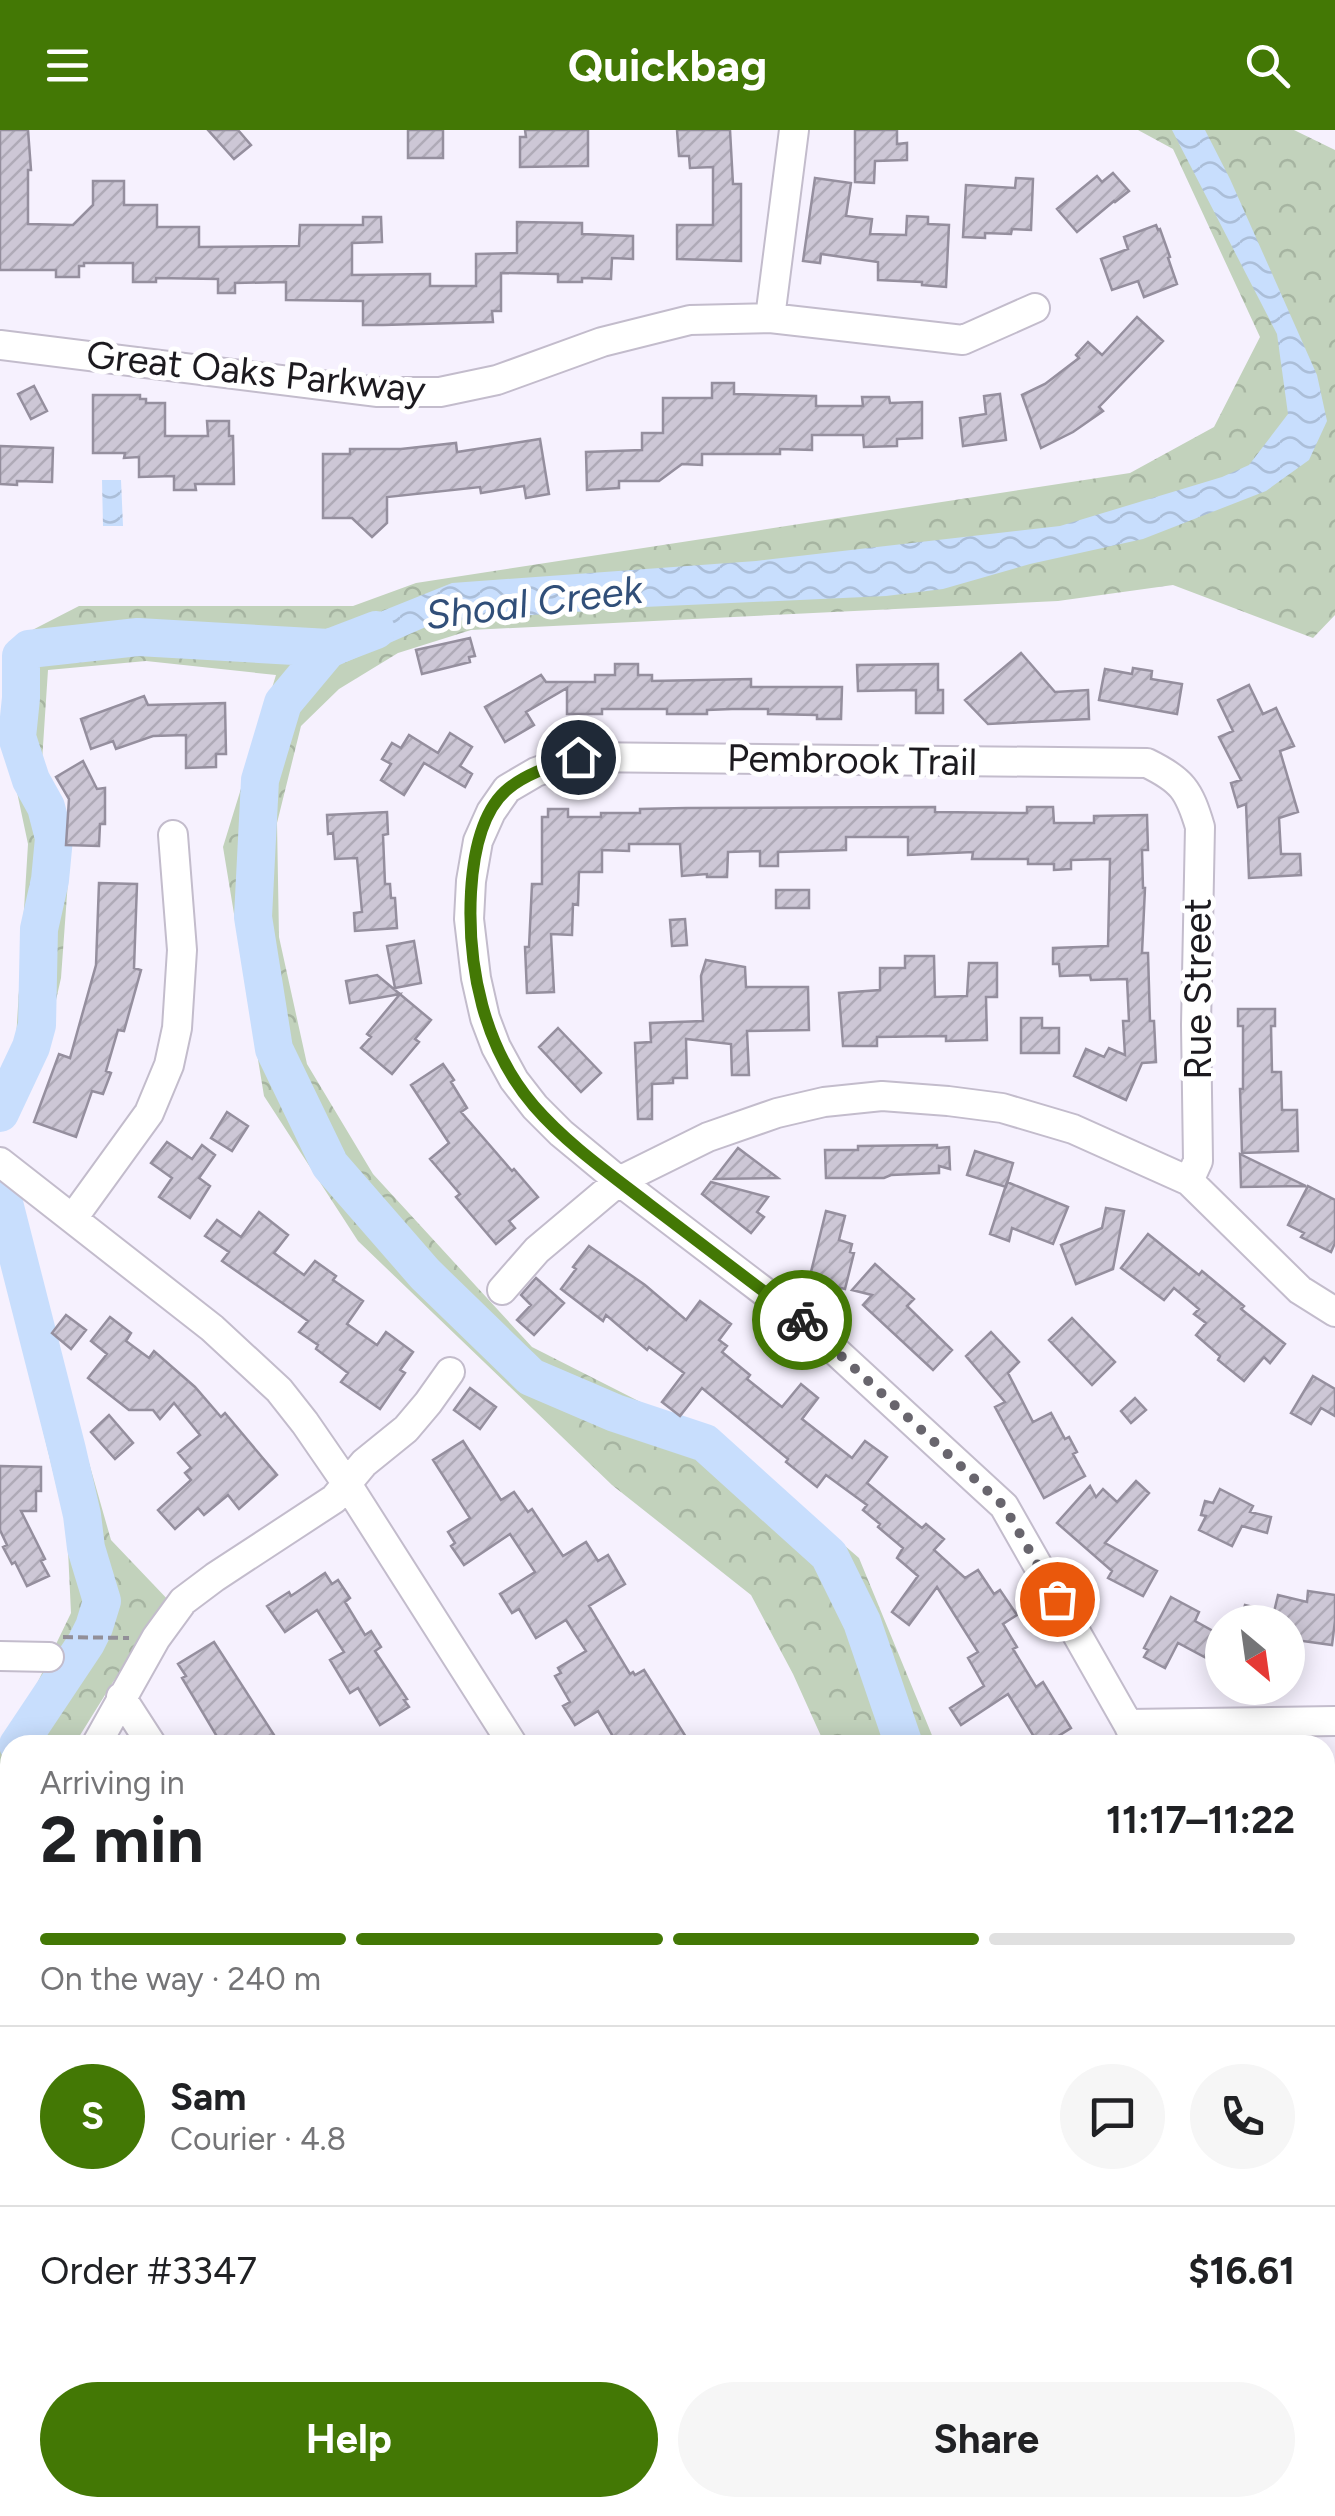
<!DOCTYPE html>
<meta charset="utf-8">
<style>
:root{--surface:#fff;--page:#f6f6f6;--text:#202124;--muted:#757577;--line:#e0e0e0;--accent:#437805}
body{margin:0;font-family:Figtree,sans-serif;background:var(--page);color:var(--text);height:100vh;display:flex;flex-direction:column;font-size:38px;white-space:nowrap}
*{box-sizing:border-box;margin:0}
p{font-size:32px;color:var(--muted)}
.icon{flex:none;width:55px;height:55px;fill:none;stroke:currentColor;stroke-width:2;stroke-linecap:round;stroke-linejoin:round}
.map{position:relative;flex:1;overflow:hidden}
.details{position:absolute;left:0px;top:1605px;width:1335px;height:782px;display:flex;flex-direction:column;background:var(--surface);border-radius:30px 30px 0 0;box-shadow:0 5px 25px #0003}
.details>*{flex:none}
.needle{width:65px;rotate:151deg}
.tools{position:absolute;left:1205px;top:1475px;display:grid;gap:20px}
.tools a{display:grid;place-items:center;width:100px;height:100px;border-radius:50%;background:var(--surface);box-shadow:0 5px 25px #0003;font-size:50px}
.pin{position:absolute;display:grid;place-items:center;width:85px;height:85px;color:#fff;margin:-42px;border:5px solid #fff;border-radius:50%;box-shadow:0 2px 10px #0007}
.courier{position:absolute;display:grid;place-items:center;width:100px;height:100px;margin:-50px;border:8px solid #437805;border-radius:50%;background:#fff;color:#222;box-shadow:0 2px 12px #0007}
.overview em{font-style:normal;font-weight:700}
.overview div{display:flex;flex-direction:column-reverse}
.overview{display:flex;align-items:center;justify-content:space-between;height:170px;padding:0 40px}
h1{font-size:65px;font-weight:700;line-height:75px}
.bar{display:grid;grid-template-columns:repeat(4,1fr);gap:15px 10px;align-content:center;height:120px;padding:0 40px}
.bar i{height:12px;border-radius:8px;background:var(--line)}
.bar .active{background:var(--accent)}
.bar p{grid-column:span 4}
.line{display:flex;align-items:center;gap:25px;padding:0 40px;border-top:2px solid var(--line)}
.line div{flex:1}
.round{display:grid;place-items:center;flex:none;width:105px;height:105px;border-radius:52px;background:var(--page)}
.action{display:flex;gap:20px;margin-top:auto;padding:20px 40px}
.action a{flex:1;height:115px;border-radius:60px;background:var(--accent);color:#fff;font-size:40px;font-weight:700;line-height:115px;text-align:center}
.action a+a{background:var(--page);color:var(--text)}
header{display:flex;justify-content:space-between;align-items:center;height:130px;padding:0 40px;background:var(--accent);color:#fff;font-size:45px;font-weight:700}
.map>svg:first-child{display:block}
.built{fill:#efe6fd}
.forest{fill:url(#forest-crowns)}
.water{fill:url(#water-waves)}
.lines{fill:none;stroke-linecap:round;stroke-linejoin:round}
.river{stroke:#c8defd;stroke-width:38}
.building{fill:url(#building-hatch);stroke:#958f9e;stroke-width:2.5}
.minor-casing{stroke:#c3bccc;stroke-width:32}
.path{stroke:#928f98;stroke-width:4;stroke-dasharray:10 5;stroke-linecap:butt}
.minor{stroke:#fff;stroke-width:28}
.done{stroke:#68656d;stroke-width:10;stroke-dasharray:0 18}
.route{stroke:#437805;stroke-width:12}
.labels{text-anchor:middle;stroke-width:10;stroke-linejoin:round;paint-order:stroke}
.street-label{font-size:38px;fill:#1c1a1f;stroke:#fff}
.water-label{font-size:40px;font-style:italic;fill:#314f79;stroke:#fff}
</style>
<header><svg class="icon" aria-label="menu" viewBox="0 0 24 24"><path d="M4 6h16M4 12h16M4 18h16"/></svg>Quickbag<svg class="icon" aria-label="search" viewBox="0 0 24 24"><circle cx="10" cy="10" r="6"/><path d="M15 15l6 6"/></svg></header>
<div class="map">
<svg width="1335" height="2386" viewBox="0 0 1335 2386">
<defs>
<pattern id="forest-crowns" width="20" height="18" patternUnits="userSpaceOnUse" patternTransform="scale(2.5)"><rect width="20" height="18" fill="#c2d2bc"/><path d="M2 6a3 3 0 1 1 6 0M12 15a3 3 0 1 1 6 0" fill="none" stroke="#a6b4a1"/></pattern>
<pattern id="water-waves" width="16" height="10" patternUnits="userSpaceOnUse" patternTransform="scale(2.5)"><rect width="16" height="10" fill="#c8defd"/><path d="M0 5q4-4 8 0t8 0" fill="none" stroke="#abbed8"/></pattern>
<pattern id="building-hatch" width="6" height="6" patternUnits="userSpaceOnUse" patternTransform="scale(2.5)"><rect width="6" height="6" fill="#cdc7d6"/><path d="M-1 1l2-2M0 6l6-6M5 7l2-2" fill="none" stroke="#afaab7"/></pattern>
</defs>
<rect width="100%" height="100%" fill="#f6f1fe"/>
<path class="built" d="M10 2127V2219L0 2218V2131Z
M0 2258 10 2259V2378H560L550 2386H0Z"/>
<path class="forest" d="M1138 0H1294L1335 20V485L1313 508 1173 455 1058 471 471 500 398 523 339 559 301 596 277 693 279 807 307 934 373 1044 532 1217 680 1292 718 1306 859 1428 936 1615H825L793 1544 751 1465 612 1355 358 1111 264 966 223 717 276 545 146 531 48 540 42 631 56 673 68 751 61 848 42 932 12 996 0 988V941L16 909 28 714 11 634 9 512 79 476H353L416 453 1130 343 1214 297 1260 207 1173 19Z
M0 1061 23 1081 30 1126 111 1410 172 1474 161 1484 113 1552 74 1615H10V1694L0 1701V1613L16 1597 71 1483 67 1399 0 1124Z
M1325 2212 1335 2223V2306L1325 2305Z"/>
<path class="water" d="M1172 0H1205L1230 49 1317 245 1327 291 1309 330 1266 361 1143 409 1030 434 943 459 886 466 644 477 437 492 335 537 325 504 452 453 756 431 1060 396 1222 347 1249 335 1288 284 1277 204Z
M102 350H121L123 396H103Z"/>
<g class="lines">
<path class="river" d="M376 500 329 518 283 573 260 650 253 787 274 919 330 1035 425 1144 531 1247 615 1283 705 1313 829 1425 862 1492 904 1615
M0 983 31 917 37 895 39 799 50 750 54 708 46 677 31 650 17 607 21 568V526L29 519 138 507 329 518
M2 1065 67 1320 82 1385 86 1418 102 1471 94 1497 86 1513 18 1615
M1325 2291 1335 2298"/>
</g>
<path class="building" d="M0 0H28L31 40H28V94L73 95 93 75V51H124V75H157V97H199V117L299 116 300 95H363V87H381L382 112 352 113V145L430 144V156H476V124L517 123V92L582 93V104L633 106V129L612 128 611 149 582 148V152H558V144L501 143V181H492L493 192 383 195H363V171L286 170V152L235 153V163H218V149L156 148V152H133V133H84V136H79V147H56V140H0Z
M208 0H238L251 15 234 29Z
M408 0H443V28H408Z
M525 0H588V36L520 37V7H526Z
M677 0H730L733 54H741V131L677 129V95H713V37L690 38 689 26H679Z
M855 0H897V14L907 13V30L875 31 874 53 855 52Z
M1113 43 1129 61 1115 72 1114 71 1077 102 1057 79 1097 46 1102 52Z
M815 48 851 53 846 86 872 89 870 104 906 105 907 86 928 87V94L949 95 946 157 922 155V152L878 150V132L821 124 820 133 803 131Z
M1016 48 1033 49 1031 100 1012 99 1011 104 985 103V108L963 107 966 55 1015 58Z
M1156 95 1158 100 1160 99 1170 127 1168 128 1177 154 1144 167 1138 151 1112 160 1101 129 1128 119 1124 107Z
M1137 187 1163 211 1099 277 1103 281 1073 302 1041 318 1022 265 1045 254 1079 228 1076 225 1088 212 1102 225Z
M712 253H734V264L816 266V276H863L862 267H889L890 273 922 272V308L897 309V316L864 317 863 305H812V320L780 319V324H702V335L682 334 659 351H619V358L587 360 586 322 642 320V303H663V268H712Z
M34 256 47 281 31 289 18 264Z
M1000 264 1006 310 963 316 960 288 986 284 984 266Z
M93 265H140V269H146V273H165V306H208L207 291H229V306H233L234 354H195L196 360H174V346L139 347V327L124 328 125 323H93Z
M540 309 549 364 526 368 524 356 481 363 480 357 387 367V393L372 407 352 388H323V324H350V319H401L456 313 457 322Z
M0 316 53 318 52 352 17 351V355L0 354Z
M470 508 475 526 469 527 470 532 422 544 416 520Z
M1021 523 1055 562 1088 560 1089 589 988 594 965 570Z
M615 534H638V545H652V551L751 549V557H842L841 589H817V585L768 584V579H732L707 580V584H667V579H602V584H567V558L526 582 534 595 505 612 485 577 541 545 546 552H595V545H615Z
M938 534V560H943V583H916V560L858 561 857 535Z
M1133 538 1152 541 1151 549 1182 554 1177 584 1099 570 1105 539 1132 544Z
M1249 555 1263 584 1276 578 1294 616 1280 621 1298 682 1279 688 1281 724H1300L1301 745 1249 748 1246 674 1238 677 1231 653 1241 650 1219 607 1233 601 1218 570Z
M144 566 148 575 225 573 226 624H216V637L186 638V605L153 606 116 619 113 611 91 619 81 589Z
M450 603 472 617 460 636 472 644 465 657 424 633 404 665 381 650 391 634 382 629 392 613 401 618 409 605 438 623Z
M83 631 97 659 105 658V694H100L99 716 66 715 69 669 56 647Z
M935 677V682L1027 683V677H1053L1054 693H1094V686L1147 685 1148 720H1142L1143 758H1145L1142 823H1148L1150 891H1154L1156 932 1142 933 1126 970 1074 946 1086 919 1104 927 1109 918 1125 925 1123 891H1129L1127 849 1091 850 1090 845 1060 846 1059 834H1053V818L1108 816 1110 729 1071 730V739L1054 740V734H1028V729H972L973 722 908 725V707H846V720L778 722V736H760V721L728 722 727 747H707V744L682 746 680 714H629V721L602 720V742H579L578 775 573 774 572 805 551 804 554 862 527 863 525 817H529L532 754H542V687H548V679H568V687H601V683H640V679L686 678Z
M387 682 388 704 383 705 385 754H390L391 768H395L397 798 355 801 354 783 362 782 357 728 335 729 333 703 328 704 327 685Z
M99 753 137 754 134 838 141 840 124 901 118 900 106 941 111 943 103 964 92 961 76 1007 34 992 59 924 70 928 96 835Z
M776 760H809V778H776Z
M685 789 687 815 672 816 670 790Z
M414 811 421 853 395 858 387 816Z
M905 826H934L935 867 967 866 969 833H997V867H986L987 910 946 911V906L877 907V916H843L839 863 880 860V838H905Z
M706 830 745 837 746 857H808L809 900 747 901 749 945H732L731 914 686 909 687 948H673V953L652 954V989H638L635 913 651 912 650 893 703 891 701 846Z
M377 845 431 890 415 909 419 912 392 944 361 918 371 907 367 904 400 864 350 873 346 851Z
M1238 879H1275V896H1271L1272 942H1281L1282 980H1297L1298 1021 1242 1023 1240 959H1243V896H1238Z
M1021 888H1042V898H1059V923H1021Z
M558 898 601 943 581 962 539 917Z
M443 934 454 950 451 952 467 978 461 982 512 1041 514 1039 538 1067 509 1091 515 1098 496 1114 456 1067 460 1064 430 1029 449 1013 411 955Z
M227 982 248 996 232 1021 211 1008Z
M167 1012 192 1029 202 1015 215 1025 199 1048 210 1056 190 1088 159 1067 172 1048 151 1033Z
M937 1015V1018L949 1017 950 1039 939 1036V1043L891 1045 884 1048H826L825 1020H858V1016Z
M738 1018 778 1048 714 1049Z
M975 1021 1013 1033 1006 1057 967 1045Z
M1240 1024 1306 1056 1241 1057Z
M711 1052 768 1067 757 1082 764 1087 751 1103 702 1064Z
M1007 1052 1068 1077 1053 1114 1012 1098 1009 1111 990 1104Z
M1308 1056 1335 1070V1113L1331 1122 1301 1107 1304 1103 1288 1095Z
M1106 1078 1124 1081 1113 1139 1076 1154 1061 1115 1102 1098Z
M826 1081 845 1086 839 1110 852 1114 850 1122 854 1123 845 1159 809 1150Z
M259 1082 288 1105 274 1123 304 1145 315 1131 336 1146 333 1150 363 1171 347 1194 377 1215 386 1202 413 1222 400 1240 405 1243 380 1279 341 1252 348 1243 316 1219 318 1215 299 1202 308 1191 222 1131 229 1122 205 1106 217 1090 241 1107Z
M1148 1104 1199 1145 1202 1141 1244 1176 1241 1179 1285 1214 1270 1233 1264 1227 1244 1251 1218 1230 1220 1226 1196 1205 1206 1193 1194 1184 1199 1179 1174 1158 1164 1170 1121 1138Z
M589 1116 645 1155 686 1190 700 1171 731 1194 719 1210 727 1216 722 1222 750 1245 747 1249 782 1277 801 1254 818 1268 802 1289 852 1328 865 1311 887 1327 867 1353 922 1398 926 1394 944 1409 934 1420 965 1448 978 1440 994 1464 1000 1460 1017 1485 1003 1494 1017 1517 1013 1519 1036 1557 1043 1552 1071 1598 1044 1615H1039L1008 1564 961 1595 950 1578 984 1556 968 1528 978 1522 937 1457 909 1495 892 1482 918 1446 897 1428 903 1418 878 1397 880 1394 863 1380 867 1375 826 1345 817 1357 786 1332 788 1329 702 1258 680 1286 662 1272 684 1243 649 1217 647 1220 606 1185 603 1191 561 1159 576 1139 573 1137Z
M875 1134 914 1169 907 1176 952 1220 933 1240 863 1175 872 1165 852 1160Z
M536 1148 564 1173 534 1205 517 1190 531 1175 521 1165Z
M66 1185 86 1200 71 1219 52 1203Z
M110 1187 131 1203 126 1211 149 1228 154 1221 195 1257 221 1287 225 1283 277 1345 239 1379 228 1365 204 1385 198 1378 175 1399 158 1380 191 1350 185 1343 191 1338 178 1323 200 1305 174 1273 160 1289 153 1280H129L88 1248 107 1224 91 1211Z
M1072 1188 1115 1232 1092 1255 1049 1210Z
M991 1202 1019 1232 1008 1243 1033 1292 1051 1283 1065 1309 1069 1307 1077 1322 1073 1324 1085 1346 1044 1368 995 1277 1005 1272 966 1226Z
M1313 1246 1335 1259V1286L1321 1278 1311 1294 1291 1283Z
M470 1258 496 1277 480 1299 454 1280Z
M1135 1268 1146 1280 1131 1293 1121 1281Z
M109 1285 133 1313 115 1329 91 1302Z
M463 1311 501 1370 514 1362 528 1382 532 1379 563 1426 586 1412 598 1431 608 1425 625 1454 589 1476 630 1544 633 1542 635 1545 644 1540 691 1615H618L598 1581 575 1595 563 1576 570 1572 555 1546 561 1543 558 1538 586 1521 566 1490 536 1508 519 1479 512 1483 500 1464 535 1442 510 1404 464 1435 451 1416 455 1413 448 1402 470 1388 433 1330Z
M0 1336 41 1337V1361H36V1381H21L45 1429 41 1431 49 1446 27 1456 15 1432 12 1434 3 1417 7 1415 0 1400Z
M1136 1351 1149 1363 1105 1413 1157 1441 1143 1466 1108 1448 1112 1441 1057 1393 1090 1356 1096 1367 1103 1359 1117 1372Z
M1220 1359 1253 1376 1250 1382 1271 1387 1267 1403 1242 1396 1232 1416 1199 1400 1206 1386 1201 1385 1205 1371 1213 1373Z
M325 1443 332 1454 338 1450 350 1468 345 1472 365 1505 371 1501 381 1517 375 1521 407 1569 404 1570 409 1577 380 1595 358 1558 350 1563 330 1530 344 1522 317 1480 285 1502 267 1476 289 1462 291 1466Z
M1308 1461 1335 1465V1491L1332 1515 1288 1509V1492H1240L1245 1475 1274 1482 1278 1465 1307 1472Z
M1171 1467 1199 1482 1195 1491 1222 1506V1511L1212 1531 1178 1513 1165 1538 1144 1527 1148 1520 1144 1518Z
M214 1512 276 1608 264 1615H222L182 1548 186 1546 178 1534Z"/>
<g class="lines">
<defs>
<path id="minor" d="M770 188 794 0
M0 215 378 262H440L497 250 602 212 690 190 770 188 963 210 1035 178
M0 1032 212 1198 279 1260 305 1293 347 1354 513 1615
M73 1088 149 983 169 935 177 898 182 820 173 705
M502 1160 537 1120 619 1051 708 1007 777 983 824 972 882 966 948 971 1002 978 1073 999 1189 1051 1300 1160 1335 1182
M0 1526 49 1527
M121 1567 152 1615
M1128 1594 1335 1591
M96 1615 156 1508 183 1471 215 1447 334 1369 364 1333 406 1299 428 1273 450 1242
M1138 1615 1128 1594 1004 1376 804 1192 619 1051 561 1003 535 977 514 950 496 917 485 888 476 848 469 789 471 751 478 711 491 682 507 659 536 642 579 627 1147 633C1182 650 1189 660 1200 697L1196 895 1198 1031 1189 1051
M0 1745 10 1734
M1335 1950 1325 1953 1335 1968
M0 1981 10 1997
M0 2284 5 2248
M1325 2346H1335
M142 2378 144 2386
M193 2378 198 2386
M476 2378 483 2386
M652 2378 657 2386
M1002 2378 1009 2386
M49 2386 50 2378
M585 2386 595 2378
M1058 2386 1062 2378"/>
</defs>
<use href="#minor" class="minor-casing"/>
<path class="path" d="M63 1507 129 1508"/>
<use href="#minor" class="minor"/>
</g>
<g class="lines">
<path class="done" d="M802 1190 1004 1376 1057 1469"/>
<path class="route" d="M578 627C555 635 529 642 509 658 480 681 473 728 471 762 467 837 484 918 534 976 567 1014 610 1044 650 1075 700 1113 751 1152 802 1190"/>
</g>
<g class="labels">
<g class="street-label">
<text transform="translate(256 242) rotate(6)" y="13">Great Oaks Parkway</text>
<text transform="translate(852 630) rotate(1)" y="13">Pembrook Trail</text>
<text transform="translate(1198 859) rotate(-90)" y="13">Rue Street</text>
</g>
<g class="water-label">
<text transform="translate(534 472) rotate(-7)" y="14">Shoal Creek</text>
</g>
</g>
</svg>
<div class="tools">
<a><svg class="needle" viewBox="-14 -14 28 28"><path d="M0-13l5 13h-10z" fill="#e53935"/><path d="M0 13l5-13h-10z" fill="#757577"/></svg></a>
</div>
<div class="pin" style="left:1057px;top:1469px;background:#ea580c"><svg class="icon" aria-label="bag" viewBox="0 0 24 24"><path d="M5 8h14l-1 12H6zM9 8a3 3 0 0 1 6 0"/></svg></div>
<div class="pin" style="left:578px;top:627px;background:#1f2937"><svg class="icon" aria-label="home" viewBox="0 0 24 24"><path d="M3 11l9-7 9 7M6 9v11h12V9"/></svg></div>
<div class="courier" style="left:802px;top:1190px"><svg class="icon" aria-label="bike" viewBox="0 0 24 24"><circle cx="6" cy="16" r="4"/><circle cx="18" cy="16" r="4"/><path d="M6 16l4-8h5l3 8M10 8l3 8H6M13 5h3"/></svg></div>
<section class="details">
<div class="overview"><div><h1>2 min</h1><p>Arriving in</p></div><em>11:17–11:22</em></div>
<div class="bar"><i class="active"></i><i class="active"></i><i class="active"></i><i></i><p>On the way · 240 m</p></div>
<div class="line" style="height:180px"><b class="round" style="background:var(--accent);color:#fff">S</b><div><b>Sam</b><p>Courier · 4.8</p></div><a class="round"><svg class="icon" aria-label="chat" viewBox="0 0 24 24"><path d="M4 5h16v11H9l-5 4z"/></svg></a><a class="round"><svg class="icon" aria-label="phone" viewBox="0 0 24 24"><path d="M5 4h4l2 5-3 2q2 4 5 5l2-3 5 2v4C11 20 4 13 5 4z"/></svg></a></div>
<div class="line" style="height:130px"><div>Order #3347</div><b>$16.61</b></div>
<div class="action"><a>Help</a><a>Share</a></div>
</section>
</div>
